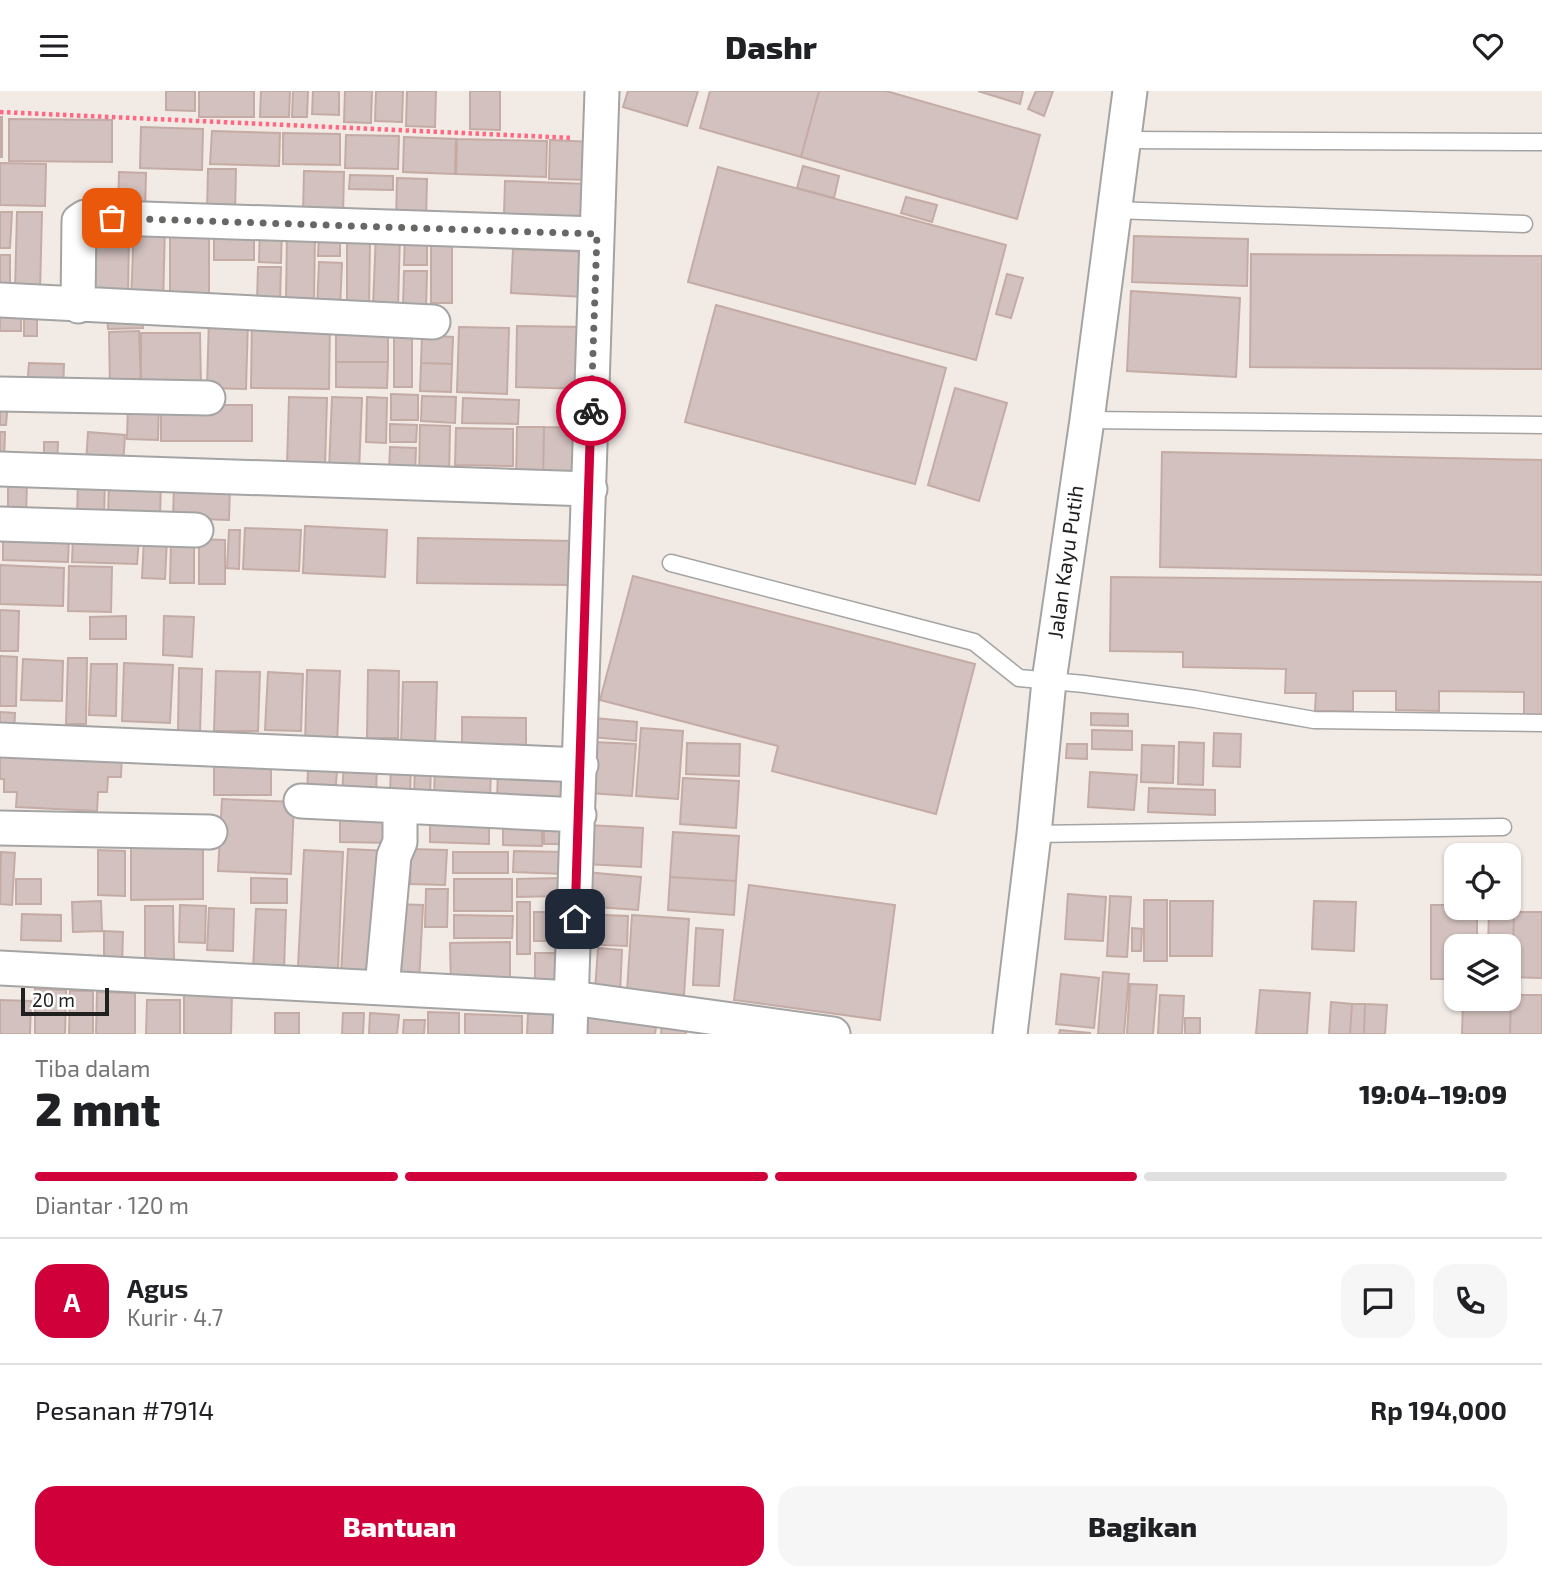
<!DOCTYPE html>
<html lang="id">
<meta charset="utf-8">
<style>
:root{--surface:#fff;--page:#f6f6f6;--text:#202124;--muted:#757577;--line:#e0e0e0;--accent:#d0003a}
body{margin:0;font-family:"Exo 2",sans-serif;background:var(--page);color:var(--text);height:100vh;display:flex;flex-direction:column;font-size:26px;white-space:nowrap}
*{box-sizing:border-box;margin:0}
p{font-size:23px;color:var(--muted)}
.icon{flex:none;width:38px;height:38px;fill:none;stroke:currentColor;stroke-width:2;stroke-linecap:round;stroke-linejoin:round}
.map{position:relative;height:943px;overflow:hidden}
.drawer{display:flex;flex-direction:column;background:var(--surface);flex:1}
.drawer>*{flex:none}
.tools{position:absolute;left:1444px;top:752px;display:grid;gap:14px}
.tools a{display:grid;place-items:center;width:77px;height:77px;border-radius:14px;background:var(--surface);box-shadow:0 2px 5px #0004;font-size:35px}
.scale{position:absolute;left:21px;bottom:18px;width:88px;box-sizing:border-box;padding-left:7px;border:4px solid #202020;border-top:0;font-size:19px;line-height:24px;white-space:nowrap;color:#202020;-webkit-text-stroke:5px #fff;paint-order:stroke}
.pin{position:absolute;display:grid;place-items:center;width:60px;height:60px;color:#fff;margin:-30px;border-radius:14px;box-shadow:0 4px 10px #0006}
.courier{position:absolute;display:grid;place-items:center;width:70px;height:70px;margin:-35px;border:5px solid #d0003a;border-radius:50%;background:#fff;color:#222;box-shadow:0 2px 9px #0007}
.headline em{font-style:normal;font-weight:800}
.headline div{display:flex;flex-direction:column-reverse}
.headline{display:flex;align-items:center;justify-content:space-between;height:119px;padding:0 35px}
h1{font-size:46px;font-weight:800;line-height:52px}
.bar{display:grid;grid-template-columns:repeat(4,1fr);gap:10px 7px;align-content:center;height:84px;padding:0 35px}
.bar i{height:9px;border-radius:5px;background:var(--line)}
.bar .current{background:var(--accent)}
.bar p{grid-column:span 4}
.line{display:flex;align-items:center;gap:18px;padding:0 35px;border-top:2px solid var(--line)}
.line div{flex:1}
.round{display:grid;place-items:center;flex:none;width:74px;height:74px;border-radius:21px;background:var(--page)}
.action{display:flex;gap:14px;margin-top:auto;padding:14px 35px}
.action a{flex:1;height:80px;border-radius:21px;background:var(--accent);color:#fff;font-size:28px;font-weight:800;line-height:80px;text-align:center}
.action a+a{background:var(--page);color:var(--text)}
header{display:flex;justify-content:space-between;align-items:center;height:91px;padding:0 35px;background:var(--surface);font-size:32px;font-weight:800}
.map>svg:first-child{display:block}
.building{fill:#d2c1be;stroke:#c5aba6;stroke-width:2}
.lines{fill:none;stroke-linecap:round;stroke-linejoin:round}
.lane-casing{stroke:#a4a4a4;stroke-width:19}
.street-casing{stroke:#a4a4a4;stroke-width:37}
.path{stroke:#ff6983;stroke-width:4.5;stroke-dasharray:3.5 3.5;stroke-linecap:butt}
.lane{stroke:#fff;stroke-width:16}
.street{stroke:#fff;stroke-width:33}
.done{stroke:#696765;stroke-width:7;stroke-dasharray:0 12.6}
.route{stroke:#d0003a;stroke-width:9}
.labels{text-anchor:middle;stroke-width:6;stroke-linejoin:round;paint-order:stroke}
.street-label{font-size:21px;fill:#202020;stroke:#fff}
</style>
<header><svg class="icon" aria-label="menu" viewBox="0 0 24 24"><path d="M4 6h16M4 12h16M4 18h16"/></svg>Dashr<svg class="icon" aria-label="heart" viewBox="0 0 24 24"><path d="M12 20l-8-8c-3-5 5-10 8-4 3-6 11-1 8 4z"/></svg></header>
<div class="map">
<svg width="1542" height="943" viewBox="0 0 1542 943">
<rect width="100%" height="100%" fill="#f1eae5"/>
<path class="building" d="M166 0H195V20L166 19Z
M199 0H254V26H199Z
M261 0H290L289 26H260Z
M293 0H308L307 26H292Z
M313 0H339V24L312 23Z
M345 0H372L371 32 344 31Z
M376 0H403L402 31 375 30Z
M407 0H436L435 36 406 35Z
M470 0H500V39L470 38Z
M628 0H698L687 35 623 16Z
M710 0H819L801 66 700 37Z
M819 0H886L1040 44 1017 128 801 66Z
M978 0H1023L1020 13Z
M1036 0H1053L1044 25 1028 18Z
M0 26H2V66H0Z
M9 28 112 29V71L9 70Z
M141 36 203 38 202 79 140 77Z
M212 40 280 42 279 75 210 73Z
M283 42 340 43V74L283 73Z
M346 44 399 45 398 78 345 77Z
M404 46 456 48 455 83 403 81Z
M457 48 547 50 546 86 456 83Z
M550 49 592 51 591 89 549 88Z
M0 72 46 73 45 115 0 114Z
M803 75 839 85 834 107 797 97Z
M718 76 1006 154 976 269 688 191Z
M208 78H236L235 122 207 121Z
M304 80 344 81 343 125 303 124Z
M119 81 146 82 145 121H118Z
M350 84 393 85V99L349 98Z
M397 87 427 88 426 130H396Z
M505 90 588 93 587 128 504 125Z
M906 106 937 114 932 131 901 122Z
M0 121H12L10 157H0Z
M17 121H42L40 201 15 200Z
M170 131 209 132V215H170Z
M134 132 165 133 163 214 131 213Z
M88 133 129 134 128 212 85 210Z
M214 133 254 134V169H214Z
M260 134 282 135 281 172 259 171Z
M319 140H340V165H318Z
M405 141H427V174H404Z
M287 142H315L314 209 286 208Z
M376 142 400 143 398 217 373 216Z
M1134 145 1248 148 1247 195 1132 191Z
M347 147H370L369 218H347Z
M431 152H452V212H431Z
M513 158 587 161 585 206 511 202Z
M1251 163 1542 165V278L1250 276Z
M0 164H10V201H0Z
M319 171 342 172 340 218H317Z
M258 176H281L280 209H257Z
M404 180H427L426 219 403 218Z
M1007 183 1023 187 1011 227 996 223Z
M1131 200 1240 207 1236 286 1127 280Z
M716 214 946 277 915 393 685 331Z
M0 215H21V240H0Z
M24 217H37V245H24Z
M142 224 143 237 108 238 107 226Z
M209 227 248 228 246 298 207 297Z
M252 229 330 230 329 298 251 297Z
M517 235 587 236 586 298 516 296Z
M459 236 509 237 507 303 457 301Z
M394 238H412V296H394Z
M336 239H388V271H336Z
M139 240 141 297 110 296 109 241Z
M141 242H200L201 296H141Z
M422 244 453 246 452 273 421 272Z
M336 271H388L387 297 336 296Z
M29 272 64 273 63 299 27 297Z
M421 272 452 273 451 301 420 300Z
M955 297 1007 312 979 410 928 394Z
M391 303 418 304V329H391Z
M422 305 456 306 455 332 421 330Z
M289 306 327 307 325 375 287 374Z
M332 306 362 307 359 381 329 379Z
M367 306 387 307 386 352 366 351Z
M463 307 519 309 518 333 462 332Z
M0 310H8L6 334H0Z
M128 312H159L158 349 127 348Z
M161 314H252V350H161Z
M390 333 417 334 416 351H390Z
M420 334 450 335 449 388 419 387Z
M517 336H544L543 391 516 390Z
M544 336 582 337 581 392 543 391Z
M456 337 513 338V375L455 374Z
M0 341H5L4 373H0Z
M88 341 125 344 123 375 86 373Z
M44 351H58L57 373H44Z
M390 356 416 357 415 383 389 381Z
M1162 361 1542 369V484L1160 476Z
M78 387H105L104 429H77Z
M109 387 161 388 160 429 108 428Z
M8 390 27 391 26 426 8 425Z
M174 394 230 395 229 429 173 427Z
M305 435 387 439 385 486 303 482Z
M245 437 301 439 299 480 243 478Z
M229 439H240L239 478 227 477Z
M3 444 69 446 68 471 3 469Z
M73 445 139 448 137 473 72 471Z
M418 447 573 450 572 494 417 492Z
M144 448 167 449 165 488 142 487Z
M199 448 225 449V493H199Z
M171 452 194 453V492H170Z
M0 474 64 477 63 515 0 513Z
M69 475 112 476 111 521 68 520Z
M633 485 975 573 936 723 772 680 778 655 600 609Z
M1111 486 1542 491V624H1524V601L1439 600V620L1396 619V600H1353V620H1315L1316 602H1285L1286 578 1183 576V561L1110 560Z
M0 519 19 520 18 560H0Z
M126 525V548H90V526Z
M164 525 194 526 192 566 163 564Z
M0 565 17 566 16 615H0Z
M68 567H87L86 633H66Z
M23 568 63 570 62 610 21 609Z
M124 572 173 574 170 632 122 630Z
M91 573H117L116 625 89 624Z
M179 577 202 578 200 641 178 640Z
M307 579 340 580 337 654 305 653Z
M368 579 399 580 398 647H367Z
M216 580 260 581 258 640H214Z
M268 581 303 583 301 640 265 639Z
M403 591H437L435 656 401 655Z
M0 621 15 622 14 644H0Z
M1091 622 1128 623V635L1091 634Z
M462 626 526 627V664L462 663Z
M594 627 637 631 636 650 592 646Z
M641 637 683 640 678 708 636 705Z
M1092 639 1132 640V659L1092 658Z
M1214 642 1241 643 1240 676 1213 675Z
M593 651 636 653 632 705 589 702Z
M1179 651 1204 652 1203 694 1178 693Z
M687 652 740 653 739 685 686 683Z
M1067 653H1087V668L1066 667Z
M0 654 122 660 121 686H108L107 701H98L97 720 16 716 17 701H4V688H0Z
M1142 654 1174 655 1173 692 1141 691Z
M214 665H271V704H214Z
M344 669 377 670 376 708 342 707Z
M391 670 411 671 410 707H390Z
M415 673 431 674 430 707H414Z
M435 673 491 675 490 710 434 708Z
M498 674 565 678 564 715 497 712Z
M308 679 337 680 335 706 307 704Z
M1090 681 1137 684 1134 719 1088 716Z
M683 687 739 690 736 737 680 733Z
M1149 697 1215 699V724L1148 721Z
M222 708 294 711 291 783 218 780Z
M340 720 397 721 396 752 340 751Z
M430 724 489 725V753L430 751Z
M503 725H542V755L503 754Z
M544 726H568V753H544Z
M588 734 643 737 641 776 585 773Z
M673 741 739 745 736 790 670 786Z
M203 753V808L131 809V754Z
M348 758 387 760 380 885 341 883Z
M411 758 447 759 445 794 410 793Z
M98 759 125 760V805L98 804Z
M304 759 343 761 338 878 298 875Z
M514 760 565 761 564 783 513 781Z
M1 761 15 762 12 814 0 813Z
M453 761H508V782H453Z
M585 781 641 786 638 819 583 815Z
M670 786 736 790 734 824 668 819Z
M251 787 287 788V812H251Z
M560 787V805L517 806V788Z
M16 788H41V813H16Z
M454 788H512V820H454Z
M749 794 895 814 880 929 734 909Z
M426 798H448L447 836H425Z
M1068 803 1106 806 1103 850 1065 848Z
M1110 805 1131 806 1127 866 1107 865Z
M1144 809H1167V870H1144Z
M101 810 102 840 73 841 72 811Z
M1170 810H1213L1212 865H1170Z
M1314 810 1356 811 1354 860 1312 858Z
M517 811H530V863H517Z
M392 813 423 814 419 892 388 891Z
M180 814 206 815 205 852 179 851Z
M1431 814H1456V817H1477V856H1456V888H1431Z
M145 815H173L174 868 145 869Z
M209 817 234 818 233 860 207 859Z
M256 818 286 819 284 879 253 878Z
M1489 820 1514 821 1512 886H1508V856H1488Z
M534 821H559V850H534Z
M1514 821H1542V887L1512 886Z
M22 823 61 824V850L21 849Z
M581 823 628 825 627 855 579 853Z
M454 824 513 825 512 847H454Z
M632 824 689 828 684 904 627 900Z
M696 837 723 839 719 895 693 894Z
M1132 837 1142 838 1141 860H1132Z
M104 840 123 841 122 876 104 875Z
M510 851V894L451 895 450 852Z
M598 857 622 859 620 902 595 900Z
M535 862H557L556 901H535Z
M1103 881 1129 883 1124 943H1098Z
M1061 883 1099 887 1094 937 1056 933Z
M1130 893 1157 894 1153 943H1127Z
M35 898 66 899 65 943H35Z
M1260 899 1310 902 1307 943H1256Z
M70 900H93V943H69Z
M97 901 135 902V943H96Z
M184 903H232L231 943H184Z
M1160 904 1184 905 1182 943H1158Z
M1508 904H1511L1510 943H1462L1463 908H1508Z
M1511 904H1542V943H1510Z
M0 909 31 910 30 943H0Z
M147 909H180V943H146Z
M1331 911 1352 913 1350 943H1329Z
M1352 913H1365L1364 943H1350Z
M1365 913 1387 914 1385 943H1364Z
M428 921 459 922V943H428Z
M275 922H299V943H275Z
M343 922H364L363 943H342Z
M370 922 399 924 397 943H369Z
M465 923 522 925V943H465Z
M528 923H553V943H527Z
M583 925 656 936 655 943H580Z
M1185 927H1200V943H1185Z
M404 929H425L424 943H403Z
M662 931 687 934 686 943H661Z
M1060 939 1090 942V943H1059Z"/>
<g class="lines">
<defs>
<path id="lane" d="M1123 49 1542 51
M1114 119 1524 133
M1087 329 1542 334
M671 472 974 551 1019 587 1084 593 1195 608 1314 629 1542 632
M1034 743 1503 736"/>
<path id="street" d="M0 209 433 231
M78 215 79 130 85 126 597 143
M0 303 208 307
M0 378 590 398
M0 433 196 439
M0 649 581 674
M301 710 579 724
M0 737 210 741
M0 877 572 907 833 943
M382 897 394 765 400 751V717
M570 943 602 0
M1010 943 1034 743 1049 590 1087 329 1130 0"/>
</defs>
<use href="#lane" class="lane-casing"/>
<use href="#street" class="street-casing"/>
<path class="path" d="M0 21 573 47"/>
<use href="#lane" class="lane"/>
<use href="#street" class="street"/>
</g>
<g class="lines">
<path class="done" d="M112 127 597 143 591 320"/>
<path class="route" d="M575 828 591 320"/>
</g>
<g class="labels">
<g class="street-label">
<text transform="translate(1066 471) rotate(-82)" y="7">Jalan Kayu Putih</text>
</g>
</g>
</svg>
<div class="tools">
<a><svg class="icon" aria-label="locate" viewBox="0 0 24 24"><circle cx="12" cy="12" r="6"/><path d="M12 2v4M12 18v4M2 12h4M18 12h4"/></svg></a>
<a><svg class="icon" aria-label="layers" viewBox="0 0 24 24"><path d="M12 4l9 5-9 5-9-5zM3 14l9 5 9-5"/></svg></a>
</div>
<div class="scale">20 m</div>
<div class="pin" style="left:112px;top:127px;background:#ea580c"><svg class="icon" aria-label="bag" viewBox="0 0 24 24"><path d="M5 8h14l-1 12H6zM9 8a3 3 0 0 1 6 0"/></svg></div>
<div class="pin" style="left:575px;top:828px;background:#1f2937"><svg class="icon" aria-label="home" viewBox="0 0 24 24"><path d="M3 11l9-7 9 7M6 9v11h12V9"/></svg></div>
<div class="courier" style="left:591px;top:320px"><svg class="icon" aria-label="bike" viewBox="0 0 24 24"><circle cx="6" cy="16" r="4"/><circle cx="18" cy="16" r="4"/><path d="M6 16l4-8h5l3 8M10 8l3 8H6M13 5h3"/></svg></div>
</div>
<section class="drawer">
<div class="headline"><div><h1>2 mnt</h1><p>Tiba dalam</p></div><em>19:04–19:09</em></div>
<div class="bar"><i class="current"></i><i class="current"></i><i class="current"></i><i></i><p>Diantar · 120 m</p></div>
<div class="line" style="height:126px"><b class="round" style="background:var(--accent);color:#fff">A</b><div><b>Agus</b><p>Kurir · 4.7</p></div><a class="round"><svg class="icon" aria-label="chat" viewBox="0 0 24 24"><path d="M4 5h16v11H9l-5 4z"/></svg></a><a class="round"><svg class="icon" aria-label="phone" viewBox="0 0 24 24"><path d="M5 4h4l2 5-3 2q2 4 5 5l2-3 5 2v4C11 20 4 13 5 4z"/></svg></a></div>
<div class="line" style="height:91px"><div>Pesanan #7914</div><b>Rp 194,000</b></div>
<div class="action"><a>Bantuan</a><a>Bagikan</a></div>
</section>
